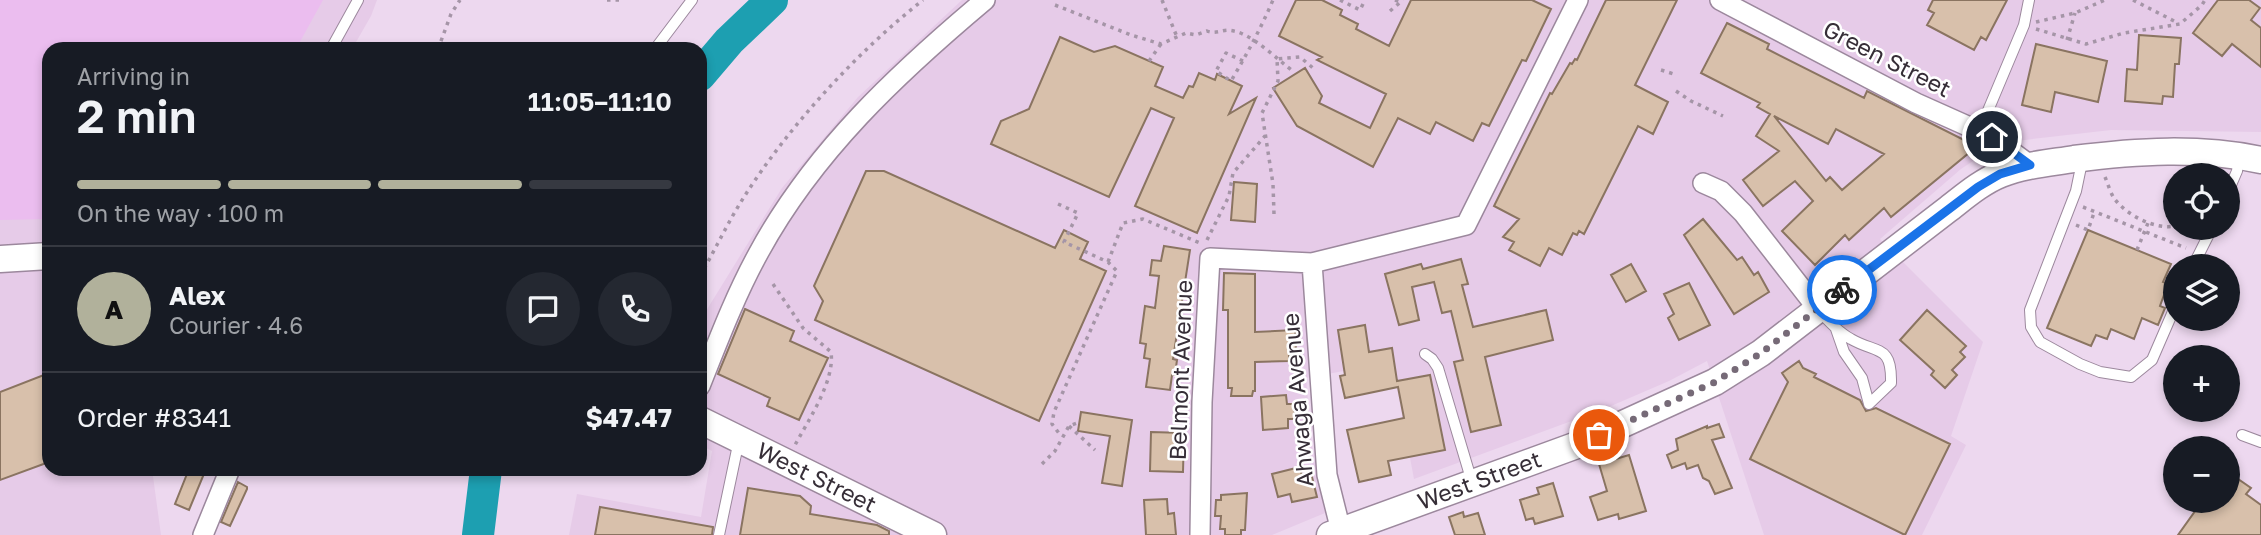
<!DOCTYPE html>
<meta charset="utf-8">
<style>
:root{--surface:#171b24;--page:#242831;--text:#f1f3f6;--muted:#9ea1a6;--line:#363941;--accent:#b1b19b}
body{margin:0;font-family:"Golos Text",sans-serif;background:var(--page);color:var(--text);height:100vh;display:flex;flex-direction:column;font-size:26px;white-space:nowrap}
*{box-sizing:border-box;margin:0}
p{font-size:23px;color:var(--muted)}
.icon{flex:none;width:38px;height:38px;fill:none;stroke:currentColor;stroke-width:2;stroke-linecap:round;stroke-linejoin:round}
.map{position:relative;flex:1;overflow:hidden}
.sheet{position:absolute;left:42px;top:42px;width:665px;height:434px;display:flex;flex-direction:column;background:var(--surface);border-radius:21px;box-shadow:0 4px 10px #0003}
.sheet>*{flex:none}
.tools{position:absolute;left:2163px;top:163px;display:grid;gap:14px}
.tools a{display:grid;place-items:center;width:77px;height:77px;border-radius:50%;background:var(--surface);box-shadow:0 4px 10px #0003;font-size:35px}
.pin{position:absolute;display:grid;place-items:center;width:60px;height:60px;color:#fff;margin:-30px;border:4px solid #fff;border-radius:50%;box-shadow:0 2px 7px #0007}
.courier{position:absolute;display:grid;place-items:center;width:70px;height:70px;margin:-35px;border:5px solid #1a73e8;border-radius:50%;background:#fff;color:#222;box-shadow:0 2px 9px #0007}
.headline em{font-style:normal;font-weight:600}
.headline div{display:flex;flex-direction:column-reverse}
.headline{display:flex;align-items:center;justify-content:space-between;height:119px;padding:0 35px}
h1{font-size:46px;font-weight:600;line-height:52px}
.bar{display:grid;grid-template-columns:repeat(4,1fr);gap:10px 7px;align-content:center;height:84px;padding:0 35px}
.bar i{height:9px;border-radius:5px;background:var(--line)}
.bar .active{background:var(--accent)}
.bar p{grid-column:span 4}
.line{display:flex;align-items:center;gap:18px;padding:0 35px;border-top:2px solid var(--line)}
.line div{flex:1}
.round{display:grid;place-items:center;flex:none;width:74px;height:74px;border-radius:37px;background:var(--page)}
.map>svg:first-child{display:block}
.built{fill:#e6cbe8}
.green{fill:#ebbdef}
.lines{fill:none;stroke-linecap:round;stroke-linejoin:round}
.river{stroke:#1d9fb1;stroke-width:32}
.building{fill:#d8c0ab;stroke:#8a7461;stroke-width:2;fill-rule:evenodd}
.lane-casing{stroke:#9c889d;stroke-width:12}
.street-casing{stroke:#9c889d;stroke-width:22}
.secondary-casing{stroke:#9c889d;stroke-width:29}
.path{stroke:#a595a7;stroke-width:3.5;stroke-dasharray:3.5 5;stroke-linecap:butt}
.lane{stroke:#fff;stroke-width:10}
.street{stroke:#fff;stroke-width:19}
.secondary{stroke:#fff;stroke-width:26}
.done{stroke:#766a77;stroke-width:7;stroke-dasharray:0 12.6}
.route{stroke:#1a73e8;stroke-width:9}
.labels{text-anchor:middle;stroke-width:5;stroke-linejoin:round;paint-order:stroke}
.street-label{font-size:23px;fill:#362e37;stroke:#fff}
</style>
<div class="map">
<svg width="2261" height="535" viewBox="0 0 2261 535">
<rect width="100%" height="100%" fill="#edd8ef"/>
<path class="built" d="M0 0H377L371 16 352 49H49V469H152L161 535H0Z
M962 0H2261V132L2111 130 2007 142 1988 151 1961 169 1880 239 1983 342 1951 436 1966 445 1922 535H1764L1707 361 1669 381 1604 409 1414 479 1392 362 1306 378 1312 448 1325 513 1272 535H569L577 494 701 517 712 451 700 445V324L706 311 782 188 858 97Z"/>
<path class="green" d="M0 0H323L296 49H49V219L0 220Z"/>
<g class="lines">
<path class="river" d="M700 75 729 41 772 0
M478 535 486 469"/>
</g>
<path class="building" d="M1296 0H1322L1342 10 1340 15 1358 24 1356 29 1389 46 1411 0H1532L1551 9 1526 61 1522 60 1489 126 1482 123 1473 141 1436 122 1430 134 1398 118 1373 167 1297 126 1273 88 1305 68 1322 96 1319 103 1370 128 1386 94 1317 60 1322 57 1279 36Z
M1606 0H1677L1635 85 1668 102 1653 134 1638 126 1584 234 1579 231 1577 235 1573 233 1562 255 1549 248 1540 266 1509 250 1514 242 1503 237 1519 219 1494 206 1550 93 1552 94 1570 63 1572 64 1575 59 1577 60Z
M1933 0H2007L1986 40 1981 37 1974 50 1927 25 1934 13 1928 10Z
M2218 0H2249L2260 8 2251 20 2261 28V67L2232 44 2222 56 2193 33Z
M1727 23 1769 44 1767 49 1864 98 1867 91 1968 142 1970 152 1891 217 1884 208 1849 240 1845 235 1815 265 1782 231 1813 201 1795 181 1763 206 1743 180 1779 151 1756 136 1770 114 1757 107 1760 103 1701 73ZM1774 116 1828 144 1836 129 1884 154 1842 190 1830 177 1826 181Z
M2139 35 2181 38 2179 64H2175L2173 97 2163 96 2162 104 2125 101 2127 69 2137 70Z
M1060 37 1094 52 1115 46 1163 67 1155 86 1183 98 1189 86 1193 87 1199 73 1215 80 1217 74 1242 86 1229 114 1256 98 1197 233 1135 206 1174 118 1151 108 1109 197 991 144 1001 121 1029 109Z
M2036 44 2107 61 2098 102 2055 92 2051 112 2022 105Z
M866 171H884L1055 248 1064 230 1088 242 1080 259 1106 271 1039 421 815 320 823 301 814 286Z
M1234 182 1257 184 1255 222 1231 220Z
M1703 219 1737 260 1742 257 1754 275 1758 272 1769 292 1734 314 1684 235Z
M2088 230 2171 264 2163 282 2168 284 2160 306 2165 308 2158 325 2142 318 2134 339 2111 329 2107 339 2096 335 2091 346 2047 328Z
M1164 246 1190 250 1173 359 1177 360 1175 375H1172L1170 390 1146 387 1150 359 1144 358 1146 344 1140 343 1145 306 1155 308 1159 276 1150 275 1152 260 1161 261Z
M1461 259 1468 284 1462 285 1473 327 1546 310 1553 340 1485 357 1501 425 1471 432 1454 362 1463 360 1451 311 1442 313 1434 282 1412 287 1419 320 1399 325 1385 274 1421 264 1423 269Z
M1631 264 1646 291 1626 302 1611 275Z
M1224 273 1255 274V332L1295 330 1296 350H1289V361L1255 362V391H1253L1252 396H1231L1232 388H1228V310H1223Z
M1689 283 1710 325 1679 340 1668 318 1674 314 1664 294Z
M745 309 794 331 790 341 828 358 799 420 767 406 770 398 718 374Z
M1927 310 1966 346 1960 352 1965 357 1952 370 1957 375 1945 388 1931 375 1934 371 1900 340Z
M1365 325 1369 352 1392 348 1397 381 1430 375 1445 450 1388 461 1391 475 1359 482 1347 430 1404 418 1398 387 1345 398 1340 376 1345 375 1338 330Z
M1799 361 1803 368 1816 374 1814 377 1860 400 1866 411 1876 408 1950 444 1905 535 1750 459 1788 382 1782 373Z
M49 373V462L0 480V392Z
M1286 395 1287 404H1294L1295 419H1288V428L1263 430 1261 397Z
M1081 412 1132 420 1122 486 1102 483 1110 436 1078 431Z
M1719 424 1724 437 1712 440 1732 488 1715 494 1709 481 1703 478 1698 465 1687 469 1685 463 1672 468 1667 455 1678 450 1676 439 1707 426V428Z
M1151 432 1184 433 1183 472 1150 471Z
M1629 455 1646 511 1619 519 1618 514 1598 520 1590 497 1607 491 1599 464Z
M1300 467 1302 476 1311 473 1317 497 1292 502 1290 494 1278 497 1272 474Z
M189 469H206L189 510 175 504Z
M2228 472 2251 488 2246 494 2261 505V535H2178L2203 500H2228Z
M238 482 247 487V489L230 526 221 522Z
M1553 483 1563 516 1535 524 1533 518 1526 520 1520 500 1539 494 1537 488Z
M748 488 800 496 811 506 810 514 877 525 889 531V535H740Z
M1247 493 1245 530H1241V535H1225V529H1220L1221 516H1215L1216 500H1221V495Z
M1167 499 1168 514 1174 513 1176 535H1146L1144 500Z
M600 507 713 527 712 535H595Z
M1463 512 1464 517 1478 513 1485 535H1455L1449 517Z"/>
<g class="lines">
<defs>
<path id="lane" d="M331 49 358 0
M655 49 692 0
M1979 132 2024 25 2029 0
M2082 162 2076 191 2030 310 2031 327 2040 342 2080 364 2100 372 2131 377 2152 360 2175 307
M2228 192 2237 171 2239 156
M2193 266 2212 228
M1818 309C1828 321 1838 332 1851 339 1877 354 1892 344 1891 383L1869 404 1862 378 1844 352 1836 329
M1425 354 1432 359 1438 368 1472 482
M2242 435 2261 442
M719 535 739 440"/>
<path id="street" d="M1720 0 1916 103 1992 137 2030 165
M1703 183 1721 191 1743 213 1817 308
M1312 263 1327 475 1341 531
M700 386C718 341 735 296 758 254 813 152 898 73 985 0
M203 535 230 469
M1200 535 1202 402 1210 258 1312 263 1466 225 1578 0"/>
<g id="secondary">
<path d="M0 259 49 256"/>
<path id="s1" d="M700 420 933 535"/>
<path id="s2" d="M1330 535 1577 445 1715 382 1761 353 1947 210C1964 197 1981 182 2001 174 2024 165 2049 163 2074 159 2136 151 2199 147 2261 160"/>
</g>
</defs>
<use href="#lane" class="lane-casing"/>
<use href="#street" class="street-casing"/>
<use href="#secondary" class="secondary-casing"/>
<path class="path" d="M607 0H619
M1162 0 1177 37
M1340 0 1360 10 1365 0
M1395 0 1402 3
M2133 0 2178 23
M1055 5 1131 35 1161 44 1186 33 1196 35 1207 31C1217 35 1223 28 1234 31 1253 35 1278 60 1294 72
M1390 11 1403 0
M2036 22 2075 13 2105 0
M2036 29 2086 44 2124 33 2180 24 2202 5 2205 0
M2067 40 2075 13
M438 49 451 14 460 0
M1149 61 1161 44
M1243 61 1226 53 1216 71 1231 81C1247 54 1261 28 1273 0
M1661 70 1677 75
M1676 91 1691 101 1723 116
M2105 177C2108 184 2110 192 2114 198 2126 215 2155 230 2175 226
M1058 204 1078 213 1064 242 1108 262 1117 271 1054 412 1052 424 1061 436
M2083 207 2186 248
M1274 214 1273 184 1262 113 1278 81 1277 59 1300 57 1313 68
M2076 225 2088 230 2094 213
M1207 240 1229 196 1233 173 1265 136
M2137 250 2148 223
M1108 262 1123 223 1143 219 1200 243
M700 276C715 250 728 222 744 197 789 126 857 52 923 0
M773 284 803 328 831 352C835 381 809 419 795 445
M1069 426 1095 450
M1042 464 1055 451 1069 426 1080 422"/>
<use href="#lane" class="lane"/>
<use href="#street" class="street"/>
<use href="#secondary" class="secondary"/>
</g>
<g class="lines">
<path class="done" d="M1599 435 1715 382 1761 353 1842 290"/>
<path class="route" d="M1842 290 1978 187 2000 174 2030 165 1992 137"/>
</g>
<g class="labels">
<g class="street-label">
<text transform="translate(1887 59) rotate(27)" y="8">Green Street</text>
<text transform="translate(1181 370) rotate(-88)" y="8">Belmont Avenue</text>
<text transform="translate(1298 400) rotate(-95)" y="8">Ahwaga Avenue</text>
<text dy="8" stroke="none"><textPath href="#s1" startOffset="130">West Street</textPath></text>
<text dy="8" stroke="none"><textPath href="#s2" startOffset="159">West Street</textPath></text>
</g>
</g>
</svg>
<div class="tools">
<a><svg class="icon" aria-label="locate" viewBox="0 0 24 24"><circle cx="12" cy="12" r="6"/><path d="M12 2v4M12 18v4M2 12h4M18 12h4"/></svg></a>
<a><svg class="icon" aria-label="layers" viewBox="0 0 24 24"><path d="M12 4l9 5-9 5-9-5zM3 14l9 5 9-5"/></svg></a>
<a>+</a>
<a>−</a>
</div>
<div class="pin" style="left:1599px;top:435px;background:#ea580c"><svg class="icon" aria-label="bag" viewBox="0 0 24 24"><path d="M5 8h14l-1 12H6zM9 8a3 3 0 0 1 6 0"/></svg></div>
<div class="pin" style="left:1992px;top:137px;background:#1f2937"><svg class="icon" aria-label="home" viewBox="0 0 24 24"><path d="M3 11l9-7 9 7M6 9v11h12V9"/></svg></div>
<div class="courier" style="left:1842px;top:290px"><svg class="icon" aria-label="bike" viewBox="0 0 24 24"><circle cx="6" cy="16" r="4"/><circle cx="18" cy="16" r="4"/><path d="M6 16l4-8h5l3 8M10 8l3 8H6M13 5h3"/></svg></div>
<section class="sheet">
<div class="headline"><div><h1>2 min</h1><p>Arriving in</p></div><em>11:05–11:10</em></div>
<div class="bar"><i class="active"></i><i class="active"></i><i class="active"></i><i></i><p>On the way · 100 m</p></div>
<div class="line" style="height:126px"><b class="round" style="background:var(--accent);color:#111">A</b><div><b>Alex</b><p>Courier · 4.6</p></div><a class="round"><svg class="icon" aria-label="chat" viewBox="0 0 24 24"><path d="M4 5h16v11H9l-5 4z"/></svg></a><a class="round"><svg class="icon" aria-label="phone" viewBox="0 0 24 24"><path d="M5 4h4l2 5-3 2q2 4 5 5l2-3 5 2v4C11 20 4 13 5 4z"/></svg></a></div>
<div class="line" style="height:91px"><div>Order #8341</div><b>$47.47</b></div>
</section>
</div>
